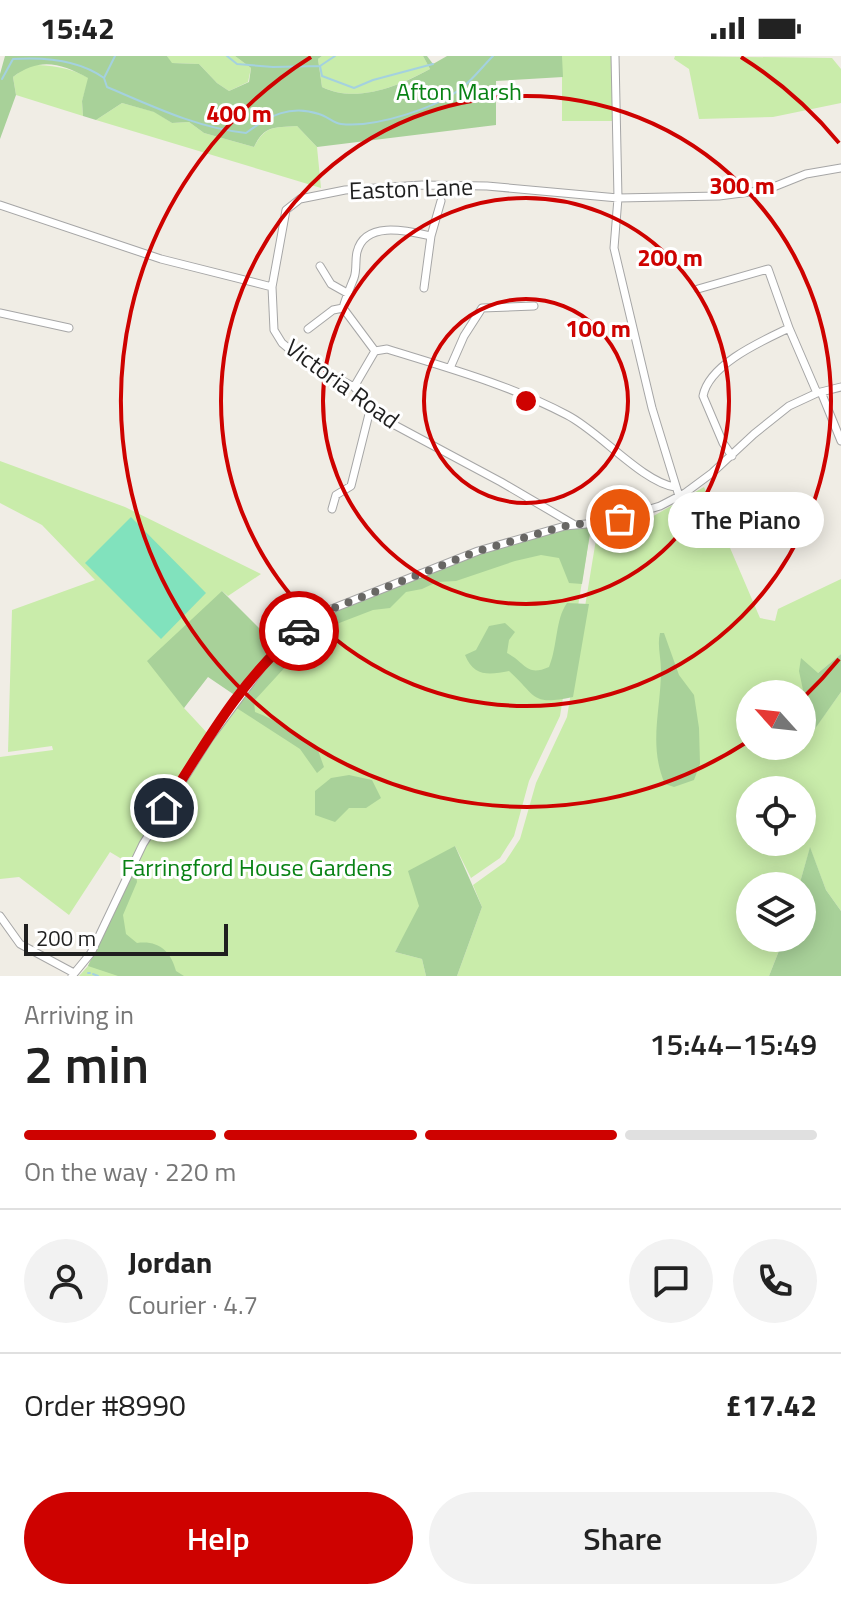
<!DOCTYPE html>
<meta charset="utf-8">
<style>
:root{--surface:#fff;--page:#f2f2f2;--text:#222;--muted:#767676;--line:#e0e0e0;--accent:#ce0200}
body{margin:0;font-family:"Titillium Web",sans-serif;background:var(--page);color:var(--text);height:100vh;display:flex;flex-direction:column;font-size:30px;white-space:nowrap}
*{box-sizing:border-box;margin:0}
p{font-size:26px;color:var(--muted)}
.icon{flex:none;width:44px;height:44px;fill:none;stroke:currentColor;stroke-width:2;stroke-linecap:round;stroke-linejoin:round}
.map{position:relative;height:920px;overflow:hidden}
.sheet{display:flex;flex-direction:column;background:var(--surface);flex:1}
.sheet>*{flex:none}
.needle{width:52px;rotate:297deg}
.controls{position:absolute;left:736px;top:624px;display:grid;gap:16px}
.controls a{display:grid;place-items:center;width:80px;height:80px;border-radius:50%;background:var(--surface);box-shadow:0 4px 20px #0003;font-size:40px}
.scale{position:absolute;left:24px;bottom:20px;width:204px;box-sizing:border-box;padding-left:8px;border:4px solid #1f1f1f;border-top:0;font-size:22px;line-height:28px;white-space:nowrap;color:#1f1f1f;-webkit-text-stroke:6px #fff;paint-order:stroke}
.pin{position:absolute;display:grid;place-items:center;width:68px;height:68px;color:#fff;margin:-34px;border:4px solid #fff;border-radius:50%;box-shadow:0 2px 8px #0007}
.courier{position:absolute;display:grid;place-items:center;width:80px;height:80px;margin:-40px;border:6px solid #ce0200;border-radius:50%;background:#fff;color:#222;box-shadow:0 2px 10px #0007}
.bubble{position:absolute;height:56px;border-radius:28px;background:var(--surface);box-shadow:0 4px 20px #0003;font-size:26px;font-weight:600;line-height:56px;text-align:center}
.summary em{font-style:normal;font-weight:600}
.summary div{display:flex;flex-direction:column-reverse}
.summary{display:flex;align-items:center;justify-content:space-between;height:136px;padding:0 24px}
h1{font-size:52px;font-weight:600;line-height:60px}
.bar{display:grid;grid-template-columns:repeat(4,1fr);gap:12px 8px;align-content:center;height:96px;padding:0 24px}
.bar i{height:10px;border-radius:6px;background:var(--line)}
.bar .selected{background:var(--accent)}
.bar p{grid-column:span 4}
.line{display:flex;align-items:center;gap:20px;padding:0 24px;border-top:2px solid var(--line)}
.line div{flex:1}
.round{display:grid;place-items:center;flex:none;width:84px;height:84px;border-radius:42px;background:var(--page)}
.cta{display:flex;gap:16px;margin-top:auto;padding:16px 24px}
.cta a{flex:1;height:92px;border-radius:48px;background:var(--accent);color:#fff;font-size:32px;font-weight:600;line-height:92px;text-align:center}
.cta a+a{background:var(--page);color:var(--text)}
.status{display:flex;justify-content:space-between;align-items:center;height:56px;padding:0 40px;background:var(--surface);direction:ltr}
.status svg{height:22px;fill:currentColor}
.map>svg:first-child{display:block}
.grass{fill:#c9ecaa;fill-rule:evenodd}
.forest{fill:#a8d199}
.pitch{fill:#81e2bd}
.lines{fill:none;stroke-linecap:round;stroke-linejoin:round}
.stream{stroke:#a4d1df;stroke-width:2}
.minor-casing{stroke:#a6a6a6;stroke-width:9}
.minor{stroke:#fff;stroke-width:7}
.done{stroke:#686764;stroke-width:8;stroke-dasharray:0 14.4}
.route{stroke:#ce0200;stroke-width:10}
.ring{fill:none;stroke:#ce0200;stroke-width:4}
.labels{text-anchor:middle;stroke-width:6;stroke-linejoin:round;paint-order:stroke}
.park-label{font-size:24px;fill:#088214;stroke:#fff}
.street-label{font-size:24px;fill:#1f1f1f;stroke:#fff}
.centre{fill:#ce0200;stroke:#fff;stroke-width:4}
.ring-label{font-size:24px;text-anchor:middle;font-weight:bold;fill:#ce0200;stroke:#fff;stroke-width:6;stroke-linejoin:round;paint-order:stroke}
</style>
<div class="status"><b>15:42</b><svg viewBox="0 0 49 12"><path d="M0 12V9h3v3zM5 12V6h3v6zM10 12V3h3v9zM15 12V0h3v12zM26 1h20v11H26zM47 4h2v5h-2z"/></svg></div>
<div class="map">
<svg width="841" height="920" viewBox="0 0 841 920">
<rect width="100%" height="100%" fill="#f0ede5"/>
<path class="grass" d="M167 0H235L251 12 248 26 229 35 217 27 199 8 171 7Z
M322 0H423L430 13C398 30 357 48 322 31L318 3Z
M562 0H613L615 65H562Z
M675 0 832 2 841 13V47L773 61 699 63 689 13 674 3Z
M29 9C52 9 68 11 89 22L82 45 83 60 16 39 13 21Z
M122 47 155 56 172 67 189 66 204 77 254 91C266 69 273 72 297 70L317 91 321 132 96 64Z
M0 405 125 451 261 518 228 540 222 535 184 652 209 679 130 808 110 796 69 859 19 821 0 823V701L53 694 52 690 8 696 12 554 95 524 42 469 0 447Z
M704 431 760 562 775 565 778 553 841 523V598L818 617 815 672 841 636V855L826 834 810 792 799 830H750V882H784L769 920H457L482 851 473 829 505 806 520 783 536 727 567 661 598 471 650 462ZM750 638H802V690H750ZM750 734H802V786H750Z
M591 471 560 660 529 725 514 780 500 802 471 822 455 790 395 896 422 903 426 920H79L88 910 145 790 211 684 235 651 331 556Z"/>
<path class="forest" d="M5 0H167L172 7 199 8 217 27 229 35 249 26 251 12 235 0H322L318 3 322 31C356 48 399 30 430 13L423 0H427L433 8 447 0H562L563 21 496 25V69L317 91 297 70C273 72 265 69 254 91L204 77 189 66 172 67 154 56 122 47 96 64 83 60 82 45 88 22C61 7 39 1 13 21L16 39 0 83V18Z
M573 470 591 471 582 528 569 527 559 502 541 499 515 505 456 525 437 526 422 533 406 536 390 552 373 554 334 569 299 591 288 608 254 645 255 656C277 664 295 678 316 689L324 711 317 717 300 693 235 651 288 586 331 556 481 496Z
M222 535 275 588 236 640 208 621 184 652 147 605Z
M567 547 589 548 573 641C530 650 537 640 509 615 489 619 474 621 465 599L476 594 489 570 505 567 515 576 509 584 507 597C526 607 526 621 549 611 558 589 555 564 567 547Z
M660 577H664L679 619 694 639 699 672 700 708 694 724 674 731 665 728C648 689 661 654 661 614 661 602 657 589 660 577Z
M841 598V636L812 677 799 615 801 602 818 617Z
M349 719 372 724 381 742 366 752H349L335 766 315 759V735L331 722Z
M455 790 482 851 457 920H426L422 903 395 896 419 850 408 815Z
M810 791 826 834 841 855V920H769L784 882H802V830H799Z
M135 811 137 826 123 859 126 878 137 887C158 884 171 895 176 915L184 920H118L88 910Z"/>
<path class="pitch" d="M131 461 206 537 161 583 85 507Z"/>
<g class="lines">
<path class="stream" d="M115 0 104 22 107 31C152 50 197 72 246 77 269 60 290 48 319 58 327 60 333 67 341 68 375 72 437 52 463 31 474 22 483 10 493 0
M227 0 237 8 273 11 320 10 335 0
M320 10 322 20 354 32 373 24 433 8
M2 23 13 3C44 1 78 3 104 22
M88 917H90
M93 918 98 920"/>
<defs>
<path id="minor" d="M615 0 618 142 614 192 652 352 679 440
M0 149 161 203 272 231
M320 210 331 228 347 237
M424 232 431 180
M698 233 768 213 789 272
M0 257 69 272
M308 273 333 254 343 252
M375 295 343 252C346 241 350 232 354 222 357 214 355 204 357 196 365 164 408 175 431 180L441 145
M450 312 464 280 482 252 534 250
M354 331 375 295 387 293C448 312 510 329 567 359 599 375 642 426 675 431
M821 336 841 385
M732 400 723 387 703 340C709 308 762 285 789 272L817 337
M332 453 336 439 351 430 371 350
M573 468 501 426 389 366 354 331 300 302 282 287 274 274 272 231 286 154 300 143 345 134 422 129 487 130 618 142 719 140 766 134 806 118 841 112
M0 860 20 888 74 917
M72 920 91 897 143 788 209 683 272 598 300 573 329 554 478 495 565 470 607 466 660 450 685 437 712 417 754 378 789 350 817 337 841 331"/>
</defs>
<use href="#minor" class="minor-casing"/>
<use href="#minor" class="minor"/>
</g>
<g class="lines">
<path class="done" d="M299 575 329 554 478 495 565 470 620 463"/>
<path class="route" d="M164 752C203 691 242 621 299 575"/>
</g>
<g class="ring">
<circle cx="526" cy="345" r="102"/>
<circle cx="526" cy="345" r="203"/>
<circle cx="526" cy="345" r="305"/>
<path d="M839 603A406 406 0 0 1 803 642M747 686A406 406 0 1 1 311 1M741 1A406 406 0 0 1 839 87"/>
</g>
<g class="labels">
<g class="park-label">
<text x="459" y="44">Afton Marsh</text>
<text x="257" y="820">Farringford House Gardens</text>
</g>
<g class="street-label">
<text transform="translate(411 133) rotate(-2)" y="8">Easton Lane</text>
<text transform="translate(342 328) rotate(36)" y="8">Victoria Road</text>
</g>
</g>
<circle cx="526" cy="345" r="12" class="centre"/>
<g class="ring-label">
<text x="239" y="66">400 m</text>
<text x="742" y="138">300 m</text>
<text x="670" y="210">200 m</text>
<text x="598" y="281">100 m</text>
</g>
</svg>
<div class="controls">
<a><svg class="needle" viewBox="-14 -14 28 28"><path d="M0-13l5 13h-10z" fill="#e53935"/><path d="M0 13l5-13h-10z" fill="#767676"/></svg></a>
<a><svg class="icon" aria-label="locate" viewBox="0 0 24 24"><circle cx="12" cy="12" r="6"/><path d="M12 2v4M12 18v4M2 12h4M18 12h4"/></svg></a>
<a><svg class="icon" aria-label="layers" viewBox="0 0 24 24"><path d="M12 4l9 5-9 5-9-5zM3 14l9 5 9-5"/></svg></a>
</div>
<div class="scale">200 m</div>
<div class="pin" style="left:620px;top:463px;background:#ea580c"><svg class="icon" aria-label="bag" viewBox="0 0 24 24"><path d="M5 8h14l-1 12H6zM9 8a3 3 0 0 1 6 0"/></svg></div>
<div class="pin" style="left:164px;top:752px;background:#1f2937"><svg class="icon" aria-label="home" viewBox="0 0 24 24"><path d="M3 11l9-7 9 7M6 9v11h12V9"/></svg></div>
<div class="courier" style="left:299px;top:575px"><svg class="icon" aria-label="car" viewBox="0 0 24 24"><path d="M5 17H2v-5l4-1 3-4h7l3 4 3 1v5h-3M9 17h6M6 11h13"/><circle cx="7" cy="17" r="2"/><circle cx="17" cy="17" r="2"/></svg></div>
<div class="bubble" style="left:668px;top:436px;width:156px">The Piano</div>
</div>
<section class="sheet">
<div class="summary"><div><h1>2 min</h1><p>Arriving in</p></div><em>15:44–15:49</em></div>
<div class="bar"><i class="selected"></i><i class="selected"></i><i class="selected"></i><i></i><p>On the way · 220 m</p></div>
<div class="line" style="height:144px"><a class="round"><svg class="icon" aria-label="person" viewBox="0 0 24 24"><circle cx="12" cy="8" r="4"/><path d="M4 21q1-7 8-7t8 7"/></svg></a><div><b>Jordan</b><p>Courier · 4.7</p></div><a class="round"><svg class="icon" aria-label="chat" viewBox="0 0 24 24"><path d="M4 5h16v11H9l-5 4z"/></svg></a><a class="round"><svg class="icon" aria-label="phone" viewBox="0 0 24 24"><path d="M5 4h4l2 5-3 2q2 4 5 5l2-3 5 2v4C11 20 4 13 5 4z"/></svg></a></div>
<div class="line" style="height:104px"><div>Order #8990</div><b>£17.42</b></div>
<div class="cta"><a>Help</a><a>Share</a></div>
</section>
